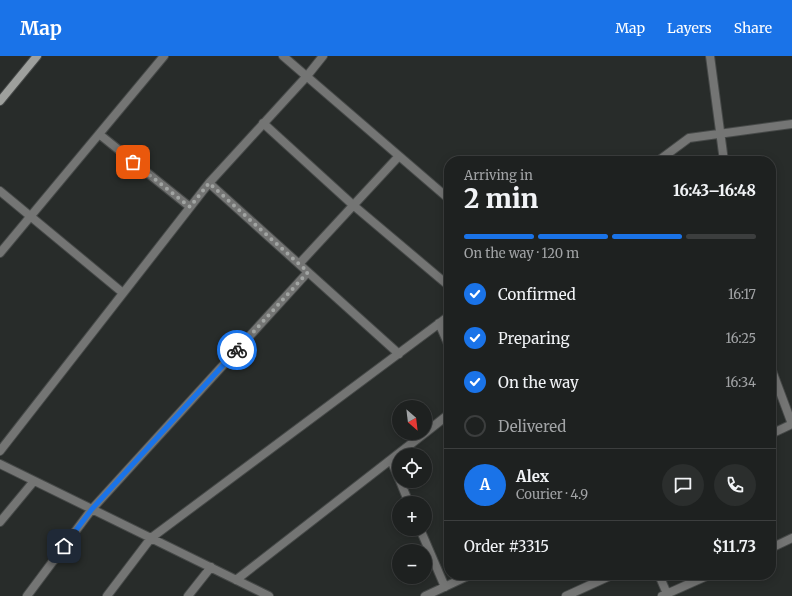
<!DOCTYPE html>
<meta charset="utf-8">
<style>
:root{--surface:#1e2120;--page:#2b2e2d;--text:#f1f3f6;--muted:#a1a3a5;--line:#3c3e3e;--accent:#1a73e8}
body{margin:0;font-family:Merriweather,serif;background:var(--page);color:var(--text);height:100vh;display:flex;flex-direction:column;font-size:15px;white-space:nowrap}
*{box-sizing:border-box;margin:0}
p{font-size:13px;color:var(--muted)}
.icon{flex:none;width:22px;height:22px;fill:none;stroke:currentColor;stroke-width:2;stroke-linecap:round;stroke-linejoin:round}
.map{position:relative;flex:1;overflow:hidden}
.sheet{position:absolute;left:444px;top:100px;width:332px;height:424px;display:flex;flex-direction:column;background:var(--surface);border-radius:16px;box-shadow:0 2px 10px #0003,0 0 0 1px var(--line)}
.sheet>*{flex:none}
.needle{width:26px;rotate:152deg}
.fabs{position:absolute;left:392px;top:344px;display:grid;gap:8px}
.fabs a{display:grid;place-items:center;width:40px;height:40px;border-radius:50%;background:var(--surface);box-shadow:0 2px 10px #0003,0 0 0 1px var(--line);font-size:20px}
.pin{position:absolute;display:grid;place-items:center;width:34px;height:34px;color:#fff;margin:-17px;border-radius:8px;box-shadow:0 2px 6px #0006}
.courier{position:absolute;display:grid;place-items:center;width:40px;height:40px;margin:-20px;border:3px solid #1a73e8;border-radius:50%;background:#fff;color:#222;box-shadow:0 1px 5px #0007}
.head em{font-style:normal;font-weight:800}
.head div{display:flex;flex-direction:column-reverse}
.head{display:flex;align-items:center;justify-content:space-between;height:68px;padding:0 20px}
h1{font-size:26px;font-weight:800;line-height:30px}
.bar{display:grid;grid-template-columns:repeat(4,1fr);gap:6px 4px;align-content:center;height:48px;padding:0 20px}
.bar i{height:5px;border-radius:3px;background:var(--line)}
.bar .current{background:var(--accent)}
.bar p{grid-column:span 4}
.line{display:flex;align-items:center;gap:10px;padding:0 20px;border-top:1px solid var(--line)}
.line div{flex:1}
.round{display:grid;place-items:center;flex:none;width:42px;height:42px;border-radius:21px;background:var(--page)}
ol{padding:0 20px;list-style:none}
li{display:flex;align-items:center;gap:12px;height:44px}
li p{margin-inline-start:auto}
li .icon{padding:4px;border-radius:50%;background:var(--accent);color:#fff;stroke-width:4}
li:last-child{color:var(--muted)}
li i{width:22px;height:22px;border:2px solid var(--line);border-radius:50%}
header{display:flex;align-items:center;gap:24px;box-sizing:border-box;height:56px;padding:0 20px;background:var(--accent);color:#fff}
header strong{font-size:19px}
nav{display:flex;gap:22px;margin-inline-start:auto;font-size:14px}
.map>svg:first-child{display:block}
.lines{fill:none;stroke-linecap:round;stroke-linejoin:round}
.street-casing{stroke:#464948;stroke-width:10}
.secondary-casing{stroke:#464948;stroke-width:10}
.street{stroke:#747574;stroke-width:8}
.secondary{stroke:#9ea09d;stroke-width:8}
.done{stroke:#a1a4a2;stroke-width:4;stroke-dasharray:0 7.2}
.route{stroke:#1a73e8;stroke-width:5}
</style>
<header>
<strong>Map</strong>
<nav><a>Map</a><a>Layers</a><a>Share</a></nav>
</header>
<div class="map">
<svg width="792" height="540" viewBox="0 0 792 540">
<rect width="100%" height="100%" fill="#282c2a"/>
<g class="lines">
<defs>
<path id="street" d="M283 0 449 143
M710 0 724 105
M263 67 353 149 449 230
M99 78 190 151
M658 105 689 82 792 68
M209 127 399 298
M0 135 123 237
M0 197 164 0
M299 208 399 100
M439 267 449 290
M771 312 792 368
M425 377 449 358
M771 378 792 368
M0 395 209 127 307 20 323 0
M391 404 399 423
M0 408 269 540
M400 425 409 447
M0 466 34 425
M420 473 445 531
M771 492 792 482
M659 519 668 540
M236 524 425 377
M27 540 92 453 308 216
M107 540 151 482 449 260
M188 540 211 511
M425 540 470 519
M566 540 612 519
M662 540 709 519"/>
<path id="secondary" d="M0 45 37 0"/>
</defs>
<use href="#street" class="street-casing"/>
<use href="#secondary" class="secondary-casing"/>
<use href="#street" class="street"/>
<use href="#secondary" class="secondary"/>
</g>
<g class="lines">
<path class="done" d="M133 106 190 151 209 127 308 216 237 294"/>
<path class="route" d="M64 490 92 453 237 294"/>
</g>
</svg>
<div class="fabs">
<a><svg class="needle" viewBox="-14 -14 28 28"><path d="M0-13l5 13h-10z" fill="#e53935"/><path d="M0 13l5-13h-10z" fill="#a1a3a5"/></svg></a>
<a><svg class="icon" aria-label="locate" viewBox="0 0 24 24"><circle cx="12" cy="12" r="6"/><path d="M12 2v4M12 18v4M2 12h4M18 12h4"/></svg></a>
<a>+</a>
<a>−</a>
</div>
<div class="pin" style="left:133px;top:106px;background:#ea580c"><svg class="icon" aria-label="bag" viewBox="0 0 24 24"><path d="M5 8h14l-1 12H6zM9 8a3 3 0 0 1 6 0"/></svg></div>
<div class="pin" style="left:64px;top:490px;background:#1f2937"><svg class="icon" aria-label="home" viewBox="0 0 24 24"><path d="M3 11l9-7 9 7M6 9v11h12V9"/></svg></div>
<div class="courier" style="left:237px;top:294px"><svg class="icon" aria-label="bike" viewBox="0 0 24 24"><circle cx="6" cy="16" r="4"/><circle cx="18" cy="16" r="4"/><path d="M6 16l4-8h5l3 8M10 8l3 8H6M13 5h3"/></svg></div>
<section class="sheet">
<div class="head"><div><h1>2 min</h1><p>Arriving in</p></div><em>16:43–16:48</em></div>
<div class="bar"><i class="current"></i><i class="current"></i><i class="current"></i><i></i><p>On the way · 120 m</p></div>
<ol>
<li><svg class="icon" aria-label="check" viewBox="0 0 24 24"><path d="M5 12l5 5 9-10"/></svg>Confirmed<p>16:17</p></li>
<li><svg class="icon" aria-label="check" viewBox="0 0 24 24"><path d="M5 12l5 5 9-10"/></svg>Preparing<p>16:25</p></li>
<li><svg class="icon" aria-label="check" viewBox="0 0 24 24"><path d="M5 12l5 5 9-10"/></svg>On the way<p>16:34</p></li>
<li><i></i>Delivered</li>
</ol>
<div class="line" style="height:72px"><b class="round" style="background:var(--accent);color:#fff">A</b><div><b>Alex</b><p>Courier · 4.9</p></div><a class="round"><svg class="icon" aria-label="chat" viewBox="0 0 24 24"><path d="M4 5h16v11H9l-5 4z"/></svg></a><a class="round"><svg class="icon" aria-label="phone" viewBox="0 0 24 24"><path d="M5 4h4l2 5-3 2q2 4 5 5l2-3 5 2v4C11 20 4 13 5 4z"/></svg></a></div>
<div class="line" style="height:52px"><div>Order #3315</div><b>$11.73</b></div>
</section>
</div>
